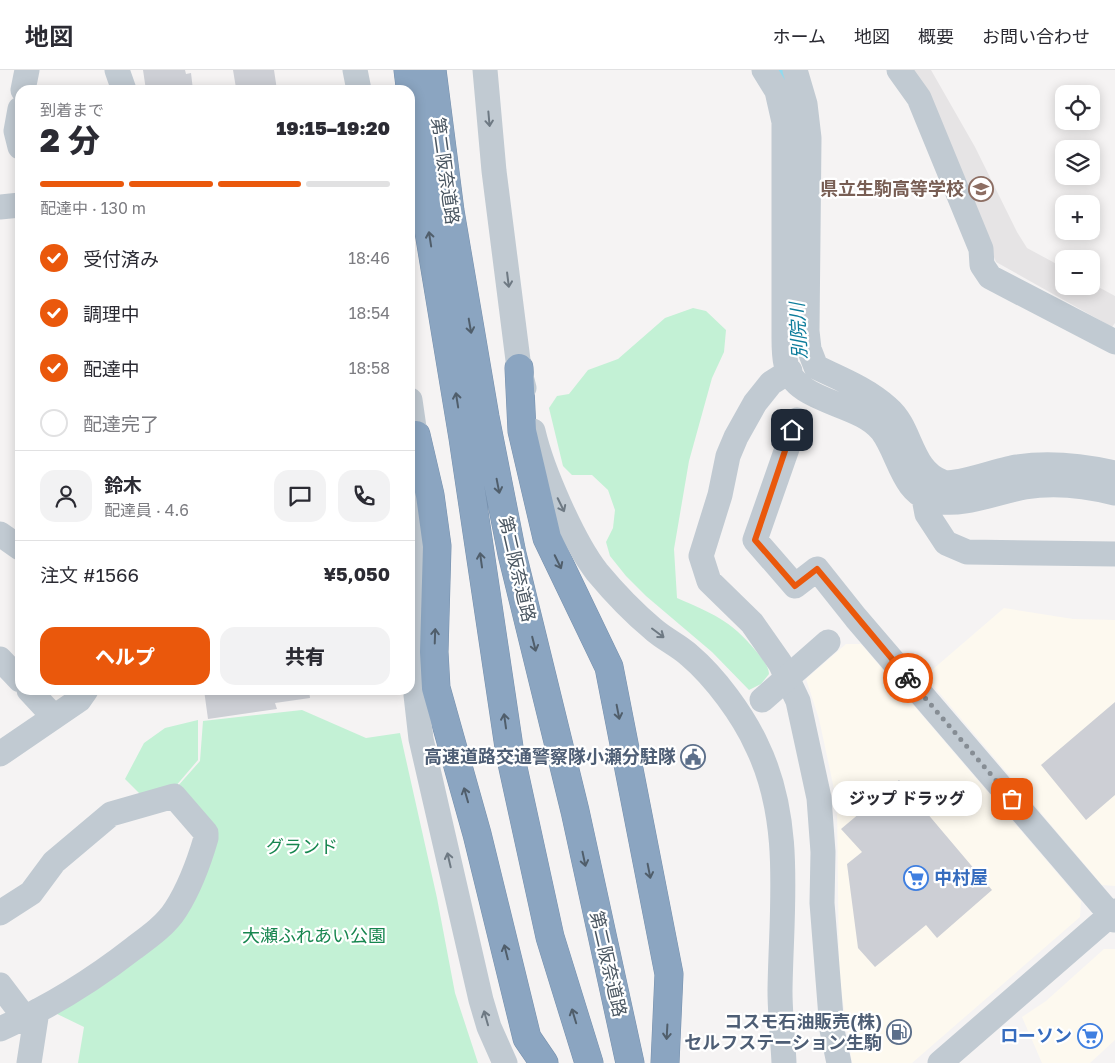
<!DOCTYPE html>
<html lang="ja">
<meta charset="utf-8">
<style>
:root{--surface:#fff;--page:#f2f2f3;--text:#2b2b33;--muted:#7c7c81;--line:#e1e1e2;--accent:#ea580c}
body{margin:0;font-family:"Golos Text","Noto Sans JP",sans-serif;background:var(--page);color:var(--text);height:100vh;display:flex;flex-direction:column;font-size:19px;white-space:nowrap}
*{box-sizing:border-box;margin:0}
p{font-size:16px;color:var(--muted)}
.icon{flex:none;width:28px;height:28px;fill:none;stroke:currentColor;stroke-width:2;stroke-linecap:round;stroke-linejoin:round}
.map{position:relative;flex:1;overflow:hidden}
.panel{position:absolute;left:15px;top:15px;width:400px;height:610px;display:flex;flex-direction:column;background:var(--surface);border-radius:15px;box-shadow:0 2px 12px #0003}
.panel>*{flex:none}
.fabs{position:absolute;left:1055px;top:15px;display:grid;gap:10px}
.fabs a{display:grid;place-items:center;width:45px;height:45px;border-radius:10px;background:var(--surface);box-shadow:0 2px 12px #0003;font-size:25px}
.pin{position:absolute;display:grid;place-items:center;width:42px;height:42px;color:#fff;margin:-21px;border-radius:10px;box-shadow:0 2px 8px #0006}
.courier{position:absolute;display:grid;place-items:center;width:50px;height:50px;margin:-25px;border:4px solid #ea580c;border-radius:50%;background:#fff;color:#222;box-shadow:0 1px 6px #0007}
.bubble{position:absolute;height:35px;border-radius:15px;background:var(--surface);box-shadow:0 2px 12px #0003;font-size:16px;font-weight:800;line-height:35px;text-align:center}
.head em{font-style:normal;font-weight:800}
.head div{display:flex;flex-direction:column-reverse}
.head{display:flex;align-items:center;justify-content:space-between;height:85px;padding:0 25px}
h1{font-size:32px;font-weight:800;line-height:38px}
.bar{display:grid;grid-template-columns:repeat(4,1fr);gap:8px 5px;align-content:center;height:60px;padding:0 25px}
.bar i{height:6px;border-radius:4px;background:var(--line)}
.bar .on{background:var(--accent)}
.bar p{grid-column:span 4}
.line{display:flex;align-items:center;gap:12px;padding:0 25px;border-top:1px solid var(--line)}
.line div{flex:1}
.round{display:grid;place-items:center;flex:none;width:52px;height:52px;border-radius:15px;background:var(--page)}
ol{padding:0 25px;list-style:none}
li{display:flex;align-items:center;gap:15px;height:55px}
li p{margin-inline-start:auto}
li .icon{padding:5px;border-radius:50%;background:var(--accent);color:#fff;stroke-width:4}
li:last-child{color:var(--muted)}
li i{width:28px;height:28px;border:2px solid var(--line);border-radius:50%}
.cta{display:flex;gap:10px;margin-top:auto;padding:10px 25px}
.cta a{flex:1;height:58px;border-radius:15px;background:var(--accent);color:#fff;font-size:20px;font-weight:800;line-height:58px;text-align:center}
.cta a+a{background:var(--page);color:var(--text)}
header{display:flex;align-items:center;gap:30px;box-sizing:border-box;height:70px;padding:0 25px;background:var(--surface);border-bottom:1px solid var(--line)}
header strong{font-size:24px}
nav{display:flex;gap:28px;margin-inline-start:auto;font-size:18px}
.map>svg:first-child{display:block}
.commercial{fill:#fdf9ef}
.education{fill:#e6e4e5}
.green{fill:#c3f1d5}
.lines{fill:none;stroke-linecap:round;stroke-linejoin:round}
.river{stroke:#90daee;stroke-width:31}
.building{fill:#cdcfd5}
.highway-casing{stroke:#7690ad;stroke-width:29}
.minor{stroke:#c1cad2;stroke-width:25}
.highway{stroke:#8ba5c1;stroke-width:28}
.minor-bridge{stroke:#c1cad2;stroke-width:25}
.oneway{stroke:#6e7983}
.oneway2{stroke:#505e6b}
.done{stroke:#868d94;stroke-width:5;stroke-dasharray:0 9}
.route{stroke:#ea580c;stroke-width:6}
.labels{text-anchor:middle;stroke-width:4.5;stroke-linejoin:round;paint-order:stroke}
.street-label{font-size:18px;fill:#4a5661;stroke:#fff}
.education-label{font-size:18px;font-weight:bold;fill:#785e54;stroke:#fff;text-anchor:end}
.service-label{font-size:18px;font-weight:bold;fill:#4e5e75;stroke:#fff;text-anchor:end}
.park-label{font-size:18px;fill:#17864f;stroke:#fff}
.shop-label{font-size:18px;font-weight:bold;fill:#366cbe;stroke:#fff;text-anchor:start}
.water-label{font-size:19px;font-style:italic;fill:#0c7c9b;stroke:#fff}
</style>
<header>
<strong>地図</strong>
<nav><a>ホーム</a><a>地図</a><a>概要</a><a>お問い合わせ</a></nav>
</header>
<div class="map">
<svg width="1115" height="993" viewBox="0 0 1115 993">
<rect width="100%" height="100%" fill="#f5f3f3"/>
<path class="commercial" d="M1004 538 1073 549 1115 550V816L1102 815 925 606Z
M846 574H861L1081 831 1080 847 912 993H852L839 905 837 733 819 649 806 609Z
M1104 879H1115V970L1090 993H1042L1022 947 1046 931Z"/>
<path class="education" d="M912 0H931L975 77 1017 162 1027 178 1064 198V216H1091V213L1115 226V253L1112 257 996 192 928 24Z"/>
<path class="green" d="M693 238 706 241 726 260 724 282 712 308 689 391 674 479 677 528C711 543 731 550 756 581 761 587 769 596 769 604L761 614 749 620 712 582 646 526 626 506 610 486 606 472 613 458 615 440 608 420 592 405H572L563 396 549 338 557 326 569 324 588 300 618 289 665 248Z
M302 640 366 668 400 663 437 828 455 923 478 993H78L84 957 51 941 127 894 212 779 177 717 200 691 203 651Z
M198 650V690L175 717 142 726 125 709 144 673 165 658Z"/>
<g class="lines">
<path class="river" d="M780 0 791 28 793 48"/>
</g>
<path class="building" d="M143 0H185L186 4 191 3 193 20H146Z
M233 0H274L277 20H242L236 18Z
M204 620H309L310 628 275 633 277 639 208 649Z
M1115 632V725L1086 750 1041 695Z
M899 710 992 820 937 868 926 855 875 897 858 878 847 794 862 782 841 759Z"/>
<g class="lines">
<defs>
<path id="highway" d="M408 0 426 144 463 368 510 684 550 867 589 993
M432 0 450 141 485 347 512 484 575 741 630 993
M519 298 522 361 547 468 609 597 669 904 665 993
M416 365 430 425 437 476 434 582 436 618 477 764 527 968 544 993"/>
</defs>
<use href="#highway" class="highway-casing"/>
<path class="minor" d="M117 0 124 20
M355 0 359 20
M485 0 494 101 519 298 524 318
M764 0 777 21 784 52V268C784 276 784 286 786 294 795 334 859 331 882 361 900 385 902 424 935 431 964 437 996 422 1025 417 1054 412 1087 416 1115 423
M795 0 805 34 809 68 807 261 809 279 816 297C841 309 867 319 888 338 912 358 910 401 943 412 958 416 1000 399 1017 397 1049 392 1084 396 1115 403
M899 0 919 28 981 179 982 195 990 207 1115 272
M23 20 27 0
M20 39 16 61 20 77
M0 137 20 135
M790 301 771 313 755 333 736 367 728 386 720 425 701 486 709 511 752 553 780 593 798 631 819 728 823 782 822 833 832 960 839 993
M410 330 418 385
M797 350 755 470 795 516 817 499 856 548 1115 850
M533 361C542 400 573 471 597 502 612 520 635 544 653 559 664 569 678 575 689 585 715 607 743 645 757 676 794 752 781 839 780 921 780 945 783 969 784 993
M924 428 927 444 946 473 967 482 1115 484
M422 430 415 581 416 625 421 669 481 930 489 957 505 993
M0 464 20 478
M0 589 20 610
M29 620 54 647
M0 684 79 630 86 620
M0 843 31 823 54 792 111 744 174 726 206 763V768C199 792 190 817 176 839 166 855 149 867 134 878 93 910 48 938 0 959
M0 915 25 948
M29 993 37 941
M940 993 1115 841"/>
<use href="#highway" class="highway"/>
<path class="minor-bridge" d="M762 630 828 572"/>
</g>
<defs><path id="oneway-shaft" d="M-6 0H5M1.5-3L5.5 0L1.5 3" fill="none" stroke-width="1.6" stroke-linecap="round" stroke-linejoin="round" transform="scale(1.25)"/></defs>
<g class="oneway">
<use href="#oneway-shaft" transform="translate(489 49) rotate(85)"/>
<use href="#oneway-shaft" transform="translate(508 210) rotate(83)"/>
<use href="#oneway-shaft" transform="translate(561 435) rotate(64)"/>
<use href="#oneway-shaft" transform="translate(658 563) rotate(37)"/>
<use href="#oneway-shaft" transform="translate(449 790) rotate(-103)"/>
<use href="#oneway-shaft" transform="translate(486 948) rotate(-106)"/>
</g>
<g class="oneway2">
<use href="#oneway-shaft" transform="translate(430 169) rotate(-99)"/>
<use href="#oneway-shaft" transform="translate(470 256) rotate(80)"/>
<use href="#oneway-shaft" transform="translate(457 330) rotate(-99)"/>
<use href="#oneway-shaft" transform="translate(498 416) rotate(79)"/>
<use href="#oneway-shaft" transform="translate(481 490) rotate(-98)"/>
<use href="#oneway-shaft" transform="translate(558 492) rotate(64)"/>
<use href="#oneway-shaft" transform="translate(435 566) rotate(-88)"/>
<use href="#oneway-shaft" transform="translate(534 574) rotate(76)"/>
<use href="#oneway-shaft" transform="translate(618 642) rotate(79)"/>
<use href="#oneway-shaft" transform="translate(505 651) rotate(-98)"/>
<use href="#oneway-shaft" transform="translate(466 725) rotate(-106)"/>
<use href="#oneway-shaft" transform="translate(584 789) rotate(78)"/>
<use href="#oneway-shaft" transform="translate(649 801) rotate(79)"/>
<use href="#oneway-shaft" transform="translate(506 882) rotate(-104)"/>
<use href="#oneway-shaft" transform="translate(574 946) rotate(-107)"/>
<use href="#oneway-shaft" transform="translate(667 962) rotate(93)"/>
</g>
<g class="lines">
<path class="done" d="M908 608 1012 729"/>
<path class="route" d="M792 360 755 470 795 516 817 499 908 608"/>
</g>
<defs>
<symbol id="school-ring" viewBox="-11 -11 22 22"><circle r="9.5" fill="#fff" stroke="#8d6e63" stroke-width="1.5"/><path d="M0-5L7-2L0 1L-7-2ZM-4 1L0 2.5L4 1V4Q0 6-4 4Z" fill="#8d6e63"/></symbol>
<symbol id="civic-ring" viewBox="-11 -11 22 22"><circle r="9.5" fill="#fff" stroke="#5c6f8a" stroke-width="1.5"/><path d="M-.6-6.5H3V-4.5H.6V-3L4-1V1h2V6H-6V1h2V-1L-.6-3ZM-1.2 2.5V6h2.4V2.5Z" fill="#5c6f8a"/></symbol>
<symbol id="supermarket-ring" viewBox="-11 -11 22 22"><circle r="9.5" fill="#fff" stroke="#3f7fe0" stroke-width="1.5"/><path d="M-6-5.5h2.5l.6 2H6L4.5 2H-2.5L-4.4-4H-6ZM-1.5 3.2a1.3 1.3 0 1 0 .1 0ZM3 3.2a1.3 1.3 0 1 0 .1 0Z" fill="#3f7fe0"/></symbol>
<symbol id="fuel-ring" viewBox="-11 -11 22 22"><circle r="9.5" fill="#fff" stroke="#5c6f8a" stroke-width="1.5"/><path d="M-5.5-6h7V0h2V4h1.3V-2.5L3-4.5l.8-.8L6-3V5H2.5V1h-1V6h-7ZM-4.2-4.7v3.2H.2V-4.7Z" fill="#5c6f8a"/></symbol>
</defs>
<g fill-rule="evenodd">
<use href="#school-ring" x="967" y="105" width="28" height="28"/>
<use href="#civic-ring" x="679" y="673" width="28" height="28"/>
<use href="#supermarket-ring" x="902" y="794" width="28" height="28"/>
<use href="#fuel-ring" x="885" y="948" width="28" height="28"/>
<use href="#supermarket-ring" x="1076" y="952" width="28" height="28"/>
</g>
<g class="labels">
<g class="street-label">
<text transform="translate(445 101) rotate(82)" y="6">第二阪奈道路</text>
<text transform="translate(517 499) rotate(77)" y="6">第二阪奈道路</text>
<text transform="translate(608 894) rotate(77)" y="6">第二阪奈道路</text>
</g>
<g class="education-label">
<text x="964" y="125">県立生駒高等学校</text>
</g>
<g class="service-label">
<text x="676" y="693">高速道路交通警察隊小瀬分駐隊</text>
<text x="882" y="958">コスモ石油販売(株)<tspan x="882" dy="21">セルフステーション生駒</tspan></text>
</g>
<g class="park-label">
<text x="302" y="783">グランド</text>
<text x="314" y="872">大瀬ふれあい公園</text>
</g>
<g class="shop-label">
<text x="934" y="814">中村屋</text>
<text x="1072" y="972" text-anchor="end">ローソン</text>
</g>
<g class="water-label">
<text transform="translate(798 261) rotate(-93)" y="7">別院川</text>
</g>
</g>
</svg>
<div class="fabs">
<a><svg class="icon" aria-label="locate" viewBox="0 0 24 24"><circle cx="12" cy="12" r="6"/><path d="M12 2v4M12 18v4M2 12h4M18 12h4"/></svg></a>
<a><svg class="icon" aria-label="layers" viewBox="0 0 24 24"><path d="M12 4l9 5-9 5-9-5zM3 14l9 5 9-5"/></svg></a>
<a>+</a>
<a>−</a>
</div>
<div class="pin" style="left:1012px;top:729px;background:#ea580c"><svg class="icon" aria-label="bag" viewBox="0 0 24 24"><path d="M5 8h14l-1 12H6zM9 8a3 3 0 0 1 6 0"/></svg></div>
<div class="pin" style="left:792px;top:360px;background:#1f2937"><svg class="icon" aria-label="home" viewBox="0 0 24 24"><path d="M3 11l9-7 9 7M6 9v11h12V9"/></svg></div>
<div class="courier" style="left:908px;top:608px"><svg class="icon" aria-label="bike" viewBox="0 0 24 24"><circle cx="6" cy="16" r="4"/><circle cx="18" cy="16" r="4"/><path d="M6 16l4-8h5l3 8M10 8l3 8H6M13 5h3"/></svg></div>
<div class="bubble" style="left:832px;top:711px;width:150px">ジップ ドラッグ</div>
<section class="panel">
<div class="head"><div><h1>2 分</h1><p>到着まで</p></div><em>19:15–19:20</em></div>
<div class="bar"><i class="on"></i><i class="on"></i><i class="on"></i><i></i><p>配達中 · 130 m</p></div>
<ol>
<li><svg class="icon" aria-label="check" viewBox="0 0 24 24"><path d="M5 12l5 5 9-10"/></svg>受付済み<p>18:46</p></li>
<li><svg class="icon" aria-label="check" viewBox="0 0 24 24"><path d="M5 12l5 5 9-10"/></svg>調理中<p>18:54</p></li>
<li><svg class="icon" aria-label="check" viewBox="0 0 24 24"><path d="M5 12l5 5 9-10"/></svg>配達中<p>18:58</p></li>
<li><i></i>配達完了</li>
</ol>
<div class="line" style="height:90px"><a class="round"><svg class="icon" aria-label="person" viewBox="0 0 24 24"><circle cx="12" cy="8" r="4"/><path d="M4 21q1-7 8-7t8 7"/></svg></a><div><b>鈴木</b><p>配達員 · 4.6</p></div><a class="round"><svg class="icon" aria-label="chat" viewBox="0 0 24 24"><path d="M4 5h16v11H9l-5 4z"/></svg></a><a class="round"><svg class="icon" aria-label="phone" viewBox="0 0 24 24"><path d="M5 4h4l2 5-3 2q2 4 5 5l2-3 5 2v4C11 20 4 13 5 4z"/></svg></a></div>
<div class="line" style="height:65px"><div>注文 #1566</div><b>¥5,050</b></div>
<div class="cta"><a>ヘルプ</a><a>共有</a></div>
</section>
</div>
